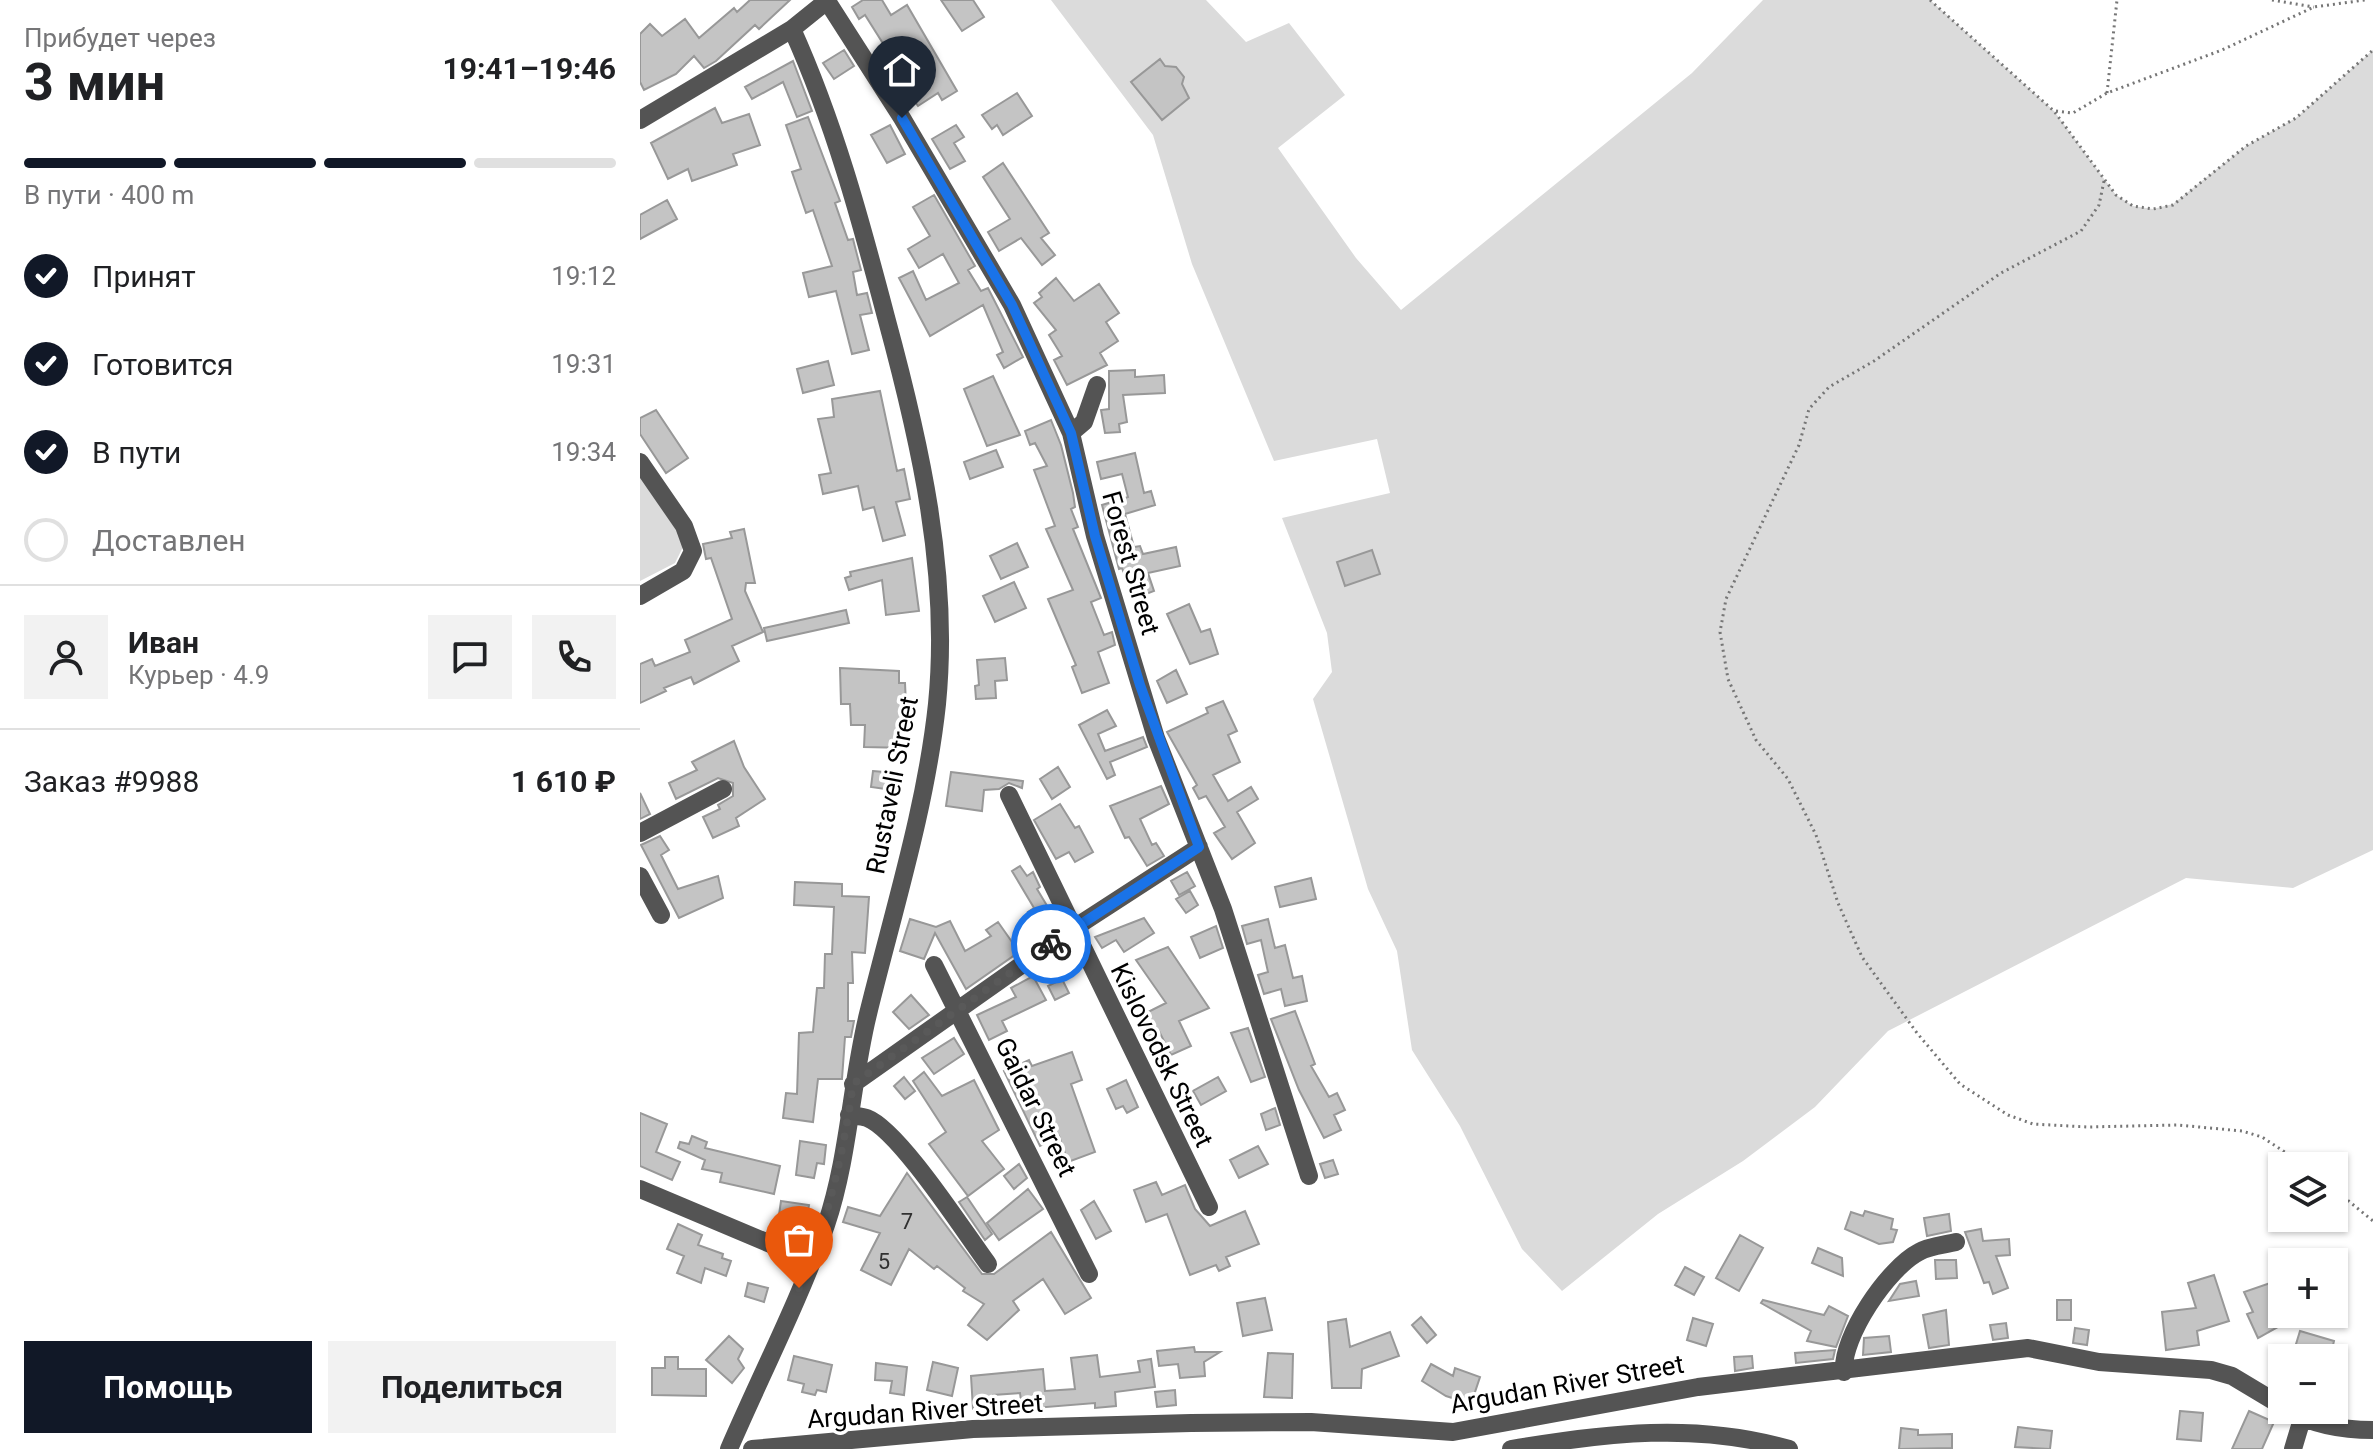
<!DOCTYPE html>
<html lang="ru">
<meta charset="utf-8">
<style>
:root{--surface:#fff;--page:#f2f2f2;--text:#202124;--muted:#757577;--line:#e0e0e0;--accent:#111827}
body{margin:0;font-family:Roboto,sans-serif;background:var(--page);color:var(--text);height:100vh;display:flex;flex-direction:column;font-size:30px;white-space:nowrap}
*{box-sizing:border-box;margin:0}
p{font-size:26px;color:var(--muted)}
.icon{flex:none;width:44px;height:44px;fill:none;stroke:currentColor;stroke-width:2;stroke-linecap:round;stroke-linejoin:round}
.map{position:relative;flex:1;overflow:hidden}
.panel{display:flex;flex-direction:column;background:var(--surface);width:640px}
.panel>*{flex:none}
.fabs{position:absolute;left:1628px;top:1152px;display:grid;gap:16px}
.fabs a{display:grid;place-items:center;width:80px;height:80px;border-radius:0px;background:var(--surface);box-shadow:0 2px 6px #0004;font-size:40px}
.pin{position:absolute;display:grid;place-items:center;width:68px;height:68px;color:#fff;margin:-82px -34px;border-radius:50% 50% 50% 0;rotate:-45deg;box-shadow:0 0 8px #0007}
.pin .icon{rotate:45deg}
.courier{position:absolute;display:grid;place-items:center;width:80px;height:80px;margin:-40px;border:6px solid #1a73e8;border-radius:50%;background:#fff;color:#222;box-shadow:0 2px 10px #0007}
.overview em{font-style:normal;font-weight:700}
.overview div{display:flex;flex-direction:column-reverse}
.overview{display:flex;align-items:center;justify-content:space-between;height:136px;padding:0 24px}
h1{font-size:52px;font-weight:700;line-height:60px}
.bar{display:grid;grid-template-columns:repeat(4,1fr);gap:12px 8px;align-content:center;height:96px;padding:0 24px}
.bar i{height:10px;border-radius:6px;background:var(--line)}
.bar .active{background:var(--accent)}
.bar p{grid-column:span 4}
.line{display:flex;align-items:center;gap:20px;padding:0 24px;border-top:2px solid var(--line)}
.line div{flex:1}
.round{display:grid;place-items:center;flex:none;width:84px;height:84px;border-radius:0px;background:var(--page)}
ol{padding:0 24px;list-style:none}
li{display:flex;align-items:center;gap:24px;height:88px}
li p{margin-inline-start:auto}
li .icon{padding:8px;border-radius:50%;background:var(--accent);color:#fff;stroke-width:4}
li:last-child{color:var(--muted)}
li i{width:44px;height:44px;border:4px solid var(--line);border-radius:50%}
.primary-button{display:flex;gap:16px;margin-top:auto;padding:16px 24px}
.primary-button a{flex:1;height:92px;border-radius:0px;background:var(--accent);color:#fff;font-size:32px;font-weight:700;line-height:92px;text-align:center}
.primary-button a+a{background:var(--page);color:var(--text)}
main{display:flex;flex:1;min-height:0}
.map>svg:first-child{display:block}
.green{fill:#dbdbdb}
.building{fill:#c4c4c4;stroke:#989898;stroke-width:2}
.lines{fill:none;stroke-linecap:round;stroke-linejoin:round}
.path{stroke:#767676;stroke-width:3;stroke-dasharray:2 4;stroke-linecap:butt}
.minor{stroke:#545454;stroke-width:18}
.done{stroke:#595959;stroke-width:8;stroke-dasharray:0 14.4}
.route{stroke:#1a73e8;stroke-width:10}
.labels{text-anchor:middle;stroke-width:7;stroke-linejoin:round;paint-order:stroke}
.number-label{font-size:22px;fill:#313131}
.street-label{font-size:26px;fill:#000;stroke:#fff}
</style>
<main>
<section class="panel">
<div class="overview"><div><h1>3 мин</h1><p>Прибудет через</p></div><em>19:41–19:46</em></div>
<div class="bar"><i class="active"></i><i class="active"></i><i class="active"></i><i></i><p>В пути · 400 m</p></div>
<ol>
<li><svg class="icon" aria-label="check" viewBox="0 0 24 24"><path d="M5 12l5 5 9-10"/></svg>Принят<p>19:12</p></li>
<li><svg class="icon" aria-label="check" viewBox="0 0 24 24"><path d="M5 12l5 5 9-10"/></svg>Готовится<p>19:31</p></li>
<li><svg class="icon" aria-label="check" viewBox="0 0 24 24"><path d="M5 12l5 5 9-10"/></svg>В пути<p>19:34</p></li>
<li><i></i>Доставлен</li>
</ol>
<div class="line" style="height:144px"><a class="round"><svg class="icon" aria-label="person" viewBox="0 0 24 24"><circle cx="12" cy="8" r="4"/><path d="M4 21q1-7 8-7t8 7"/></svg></a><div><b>Иван</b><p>Курьер · 4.9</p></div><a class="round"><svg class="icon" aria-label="chat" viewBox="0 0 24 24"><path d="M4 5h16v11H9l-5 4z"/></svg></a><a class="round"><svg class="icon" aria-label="phone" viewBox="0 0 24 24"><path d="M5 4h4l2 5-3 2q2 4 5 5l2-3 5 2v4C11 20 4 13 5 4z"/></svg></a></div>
<div class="line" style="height:104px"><div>Заказ #9988</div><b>1 610 ₽</b></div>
<div class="primary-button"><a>Помощь</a><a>Поделиться</a></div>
</section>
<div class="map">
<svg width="1733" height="1449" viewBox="0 0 1733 1449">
<rect width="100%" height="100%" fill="#fff"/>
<path class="green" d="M411 0H566L606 42 649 23 705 95 638 148 716 258 761 310 1052 73 1123 0H1290L1414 111 1476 195 1493 206 1513 209 1533 204 1606 146 1656 118 1733 50V850L1653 888 1546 878 1248 1031 1175 1107 1103 1161 1018 1214 922 1291 882 1249 820 1126 772 1050 757 951 728 889 673 699 692 672 687 633 642 518 750 493 737 439 634 461 552 264 513 135Z
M0 477 45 543 35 563 0 581Z"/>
<path class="building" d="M110 0H150L119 29 115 25 76 61 64 68 54 56 36 74 4 90 0 82V34L10 24 22 36 45 19 59 38 94 8 97 12Z
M223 0H242L251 15 267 5 317 91 302 100 298 93 278 106 248 65 254 61 225 15 219 19 212 7Z
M301 0H333L344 17 322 31Z
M204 50 214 66 194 79 183 63Z
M520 59 525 66 536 67 544 77 542 84 549 98 522 120 491 82Z
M153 61 172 111 157 117 143 82 112 99 105 87Z
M377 93 392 116 363 135 357 125 352 129 342 115Z
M75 108 82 123 109 114 120 145 93 154 97 165 52 181 48 169 28 179 11 143Z
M168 117 200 201 195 203 208 240 213 239 215 247 221 270 213 272 217 295 227 293 232 313 220 315 229 350 212 354 196 291 169 297 163 273 192 266 173 210 166 213 152 172 161 169 146 125Z
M250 125 265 154 247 163 231 135Z
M316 125 324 137 314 143 325 161 310 169 292 139Z
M363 163 409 233 401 238 415 255 402 265 381 238 359 251 348 232 370 219 343 177Z
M294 195 335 266 328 270 341 291 348 288 383 357 364 368 357 355 363 352 343 305 290 336 259 278 273 271 286 300 319 283 303 254 279 268 268 249 290 236 273 207Z
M27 200 37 219 0 239V215Z
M416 278 434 301 459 284 479 313 466 322 478 341 460 353 467 365 427 385 414 360 422 356 409 335 416 330 394 303 402 297 399 293Z
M188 361 194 385 163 393 157 369Z
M495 370V377L524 375 525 393 483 395 487 422 479 424 480 432 465 433 461 410 469 409V371Z
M353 376 380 435 347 446 324 389Z
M240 391 257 471 264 469 270 499 256 502 265 535 243 541 234 507 223 510 218 486 183 494 179 475 191 473 178 419 194 417 192 399Z
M16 410 48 458 26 473 0 434V418Z
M411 420 421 445 433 493 435 507 431 509 438 527 433 529 461 598 451 602 464 635 472 632 475 645 458 652 469 683 442 693 432 667 436 665 408 599 433 590 406 529 415 526 394 470 407 466 395 443 390 445 385 431Z
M356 450 363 467 330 479 324 462Z
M495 453 504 493 511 491 515 505 485 514 494 547 500 546 503 554 536 547 540 566 508 573 514 591 493 599 482 568 479 569 462 505 488 497 482 474 461 479 457 462Z
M104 529 115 583H106L105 591 123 632 92 646 99 661 54 684 51 677 24 688 26 691 0 703V664L12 659 15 666 50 652 45 640 92 619 71 558 66 559 63 544 92 538 90 532Z
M377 543 388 567 361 579 350 556Z
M732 550 740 574 705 586 697 562Z
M272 558 279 611 246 615 242 580 209 590 205 578 211 576 210 572Z
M374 582 386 608 355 622 343 596Z
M549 604 561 632 570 629 578 654 550 664 527 614Z
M206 610 209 623 127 641 124 628Z
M365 658 367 680 355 681 356 698 336 699 335 686 339 685 337 660Z
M200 668 259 671V683H265L268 748 224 747 225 725H211L210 704H201Z
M536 670 547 694 527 703 517 681Z
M583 701 597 731 588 735 600 762 573 775 588 801 611 787 618 799 597 812 615 843 592 859 574 833 585 827 566 796 559 799 553 788 557 785 527 732 568 713 566 708Z
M467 710 476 726 458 734 465 751 503 737 507 747 470 762 475 775 467 779 439 725Z
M94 741 104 767 125 799 96 818 99 826 73 838 63 817 80 809 78 805 93 796V783L78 778 36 799 29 783 57 770 52 762Z
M418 767 430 787 412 799 400 779Z
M233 771 255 773 253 790 231 787Z
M311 772 383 781 382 788 369 783 359 789 344 790 342 811 306 806Z
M521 786 529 804 500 819 512 845 516 843 524 856 507 866 489 837 485 838 470 806Z
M0 793 10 814 0 819Z
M420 804 435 828 439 826 453 852 435 862 429 852 416 859 394 820Z
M20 836 29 850 21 855 38 889 78 876 83 898 39 918 1 845Z
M380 866 387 876 393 872 400 887 397 889 418 924 404 934 388 912 394 908 372 871Z
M547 872 555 886 539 895 531 881Z
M671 878 676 899 640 907 635 887Z
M155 882 202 884V896L229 897 225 953 212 952 213 983H208V1021H214L211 1037H205L202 1079H178L173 1122 143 1118 146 1093 157 1094 159 1033 173 1032 177 988H184L185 954H192L194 907 154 905Z
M550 891 558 905 546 913 536 899Z
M504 918 514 933 484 952 476 940 462 948 455 937Z
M270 919 296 927 310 921 325 951 351 936 346 930 358 922 379 952 326 989 295 933 284 959 260 951Z
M628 919 635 948 645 945 653 978 662 976 667 1001 645 1006 641 989 624 994 618 975 628 972 621 940 607 944 602 926Z
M576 926 583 948 560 958 551 937Z
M528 947 569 1008 539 1021 551 1046 531 1055 519 1031 509 1036 500 1016 526 1003 496 960Z
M429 953 437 968 425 975 417 961Z
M393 976 406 1000 362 1021 367 1031 349 1040 337 1015 376 997 371 988Z
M422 979 429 993 415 1000 408 986Z
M271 995 289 1015 269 1029 253 1012Z
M655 1011 675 1064 671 1066 689 1097 697 1093 705 1110 694 1115 701 1130 684 1138 659 1090 631 1019Z
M608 1028 625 1077 611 1082 591 1033Z
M314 1038 324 1054 294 1074 282 1058Z
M432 1052 442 1080 431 1084 455 1152 428 1162 419 1136 400 1146 364 1071 389 1060 392 1066Z
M284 1072 302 1096 334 1080 359 1130 342 1141 364 1169 328 1196 289 1144 306 1132 273 1081Z
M264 1077 275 1091 265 1099 254 1086Z
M578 1077 586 1091 561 1105 553 1091Z
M486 1080 498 1107 487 1113 483 1106 476 1109 467 1089Z
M635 1108 640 1125 626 1130 621 1114Z
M0 1113 27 1124 16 1152 40 1162 32 1180 0 1166Z
M52 1136 67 1142 65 1148 140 1166 134 1194 80 1182 82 1173 62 1169 65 1160 38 1148 40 1142 49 1144Z
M160 1141 186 1145 184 1164 177 1163 174 1178 156 1175Z
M618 1146 628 1164 599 1178 590 1160Z
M693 1160 698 1174 685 1178 680 1164Z
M379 1164 387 1178 374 1189 364 1176Z
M267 1173 342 1274H354L411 1232 451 1298 425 1314 403 1279 373 1301 379 1310 347 1340 328 1325 344 1304 323 1291 325 1288 297 1266 294 1269 269 1249 251 1285 221 1270 240 1233 203 1222 208 1207 240 1216Z
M516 1182 522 1195 545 1185 555 1209 570 1226 605 1211 619 1244 586 1257 590 1266 579 1271 576 1265 550 1275 527 1214 506 1222 494 1190Z
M388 1189 403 1209 359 1240 347 1223Z
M327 1197 352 1234 345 1240 319 1202Z
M141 1201 169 1205 165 1226 138 1222Z
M454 1201 471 1231 456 1239 441 1210Z
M1225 1211 1253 1219 1251 1229 1257 1230 1253 1242 1239 1244 1205 1229 1211 1212 1223 1216Z
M1309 1214 1311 1231 1287 1236 1284 1218Z
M38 1224 62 1235 58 1245 83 1254 82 1258 91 1261 86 1276 65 1268 61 1283 37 1273 44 1256 27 1249Z
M1341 1229 1343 1241 1369 1239 1370 1255 1356 1256 1368 1288 1353 1294 1349 1282 1344 1283 1325 1232Z
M1100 1235 1123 1248 1099 1291 1076 1278Z
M1178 1248 1202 1258 1203 1276 1172 1263Z
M1295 1260H1316L1317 1278 1296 1279Z
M1045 1267 1064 1277 1054 1295 1035 1285Z
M1574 1275 1589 1321 1557 1331 1559 1345 1526 1350 1522 1312 1556 1308 1548 1283Z
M1642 1279V1314H1661L1618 1338 1607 1314 1613 1312 1604 1292Z
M1276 1281 1279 1296 1249 1301 1260 1284Z
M108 1283 128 1288 124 1302 105 1296Z
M625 1298 632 1330 603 1336 597 1303Z
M1123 1300 1184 1315 1189 1306 1208 1316 1196 1347 1167 1341 1171 1331 1121 1303Z
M1417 1300H1431V1320H1417Z
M1306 1310 1309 1345 1289 1348 1283 1315Z
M781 1317 796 1335 787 1343 772 1325Z
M1053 1318 1073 1324 1066 1346 1047 1340Z
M706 1319 710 1347 750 1332 759 1356 722 1369 721 1388H692L688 1322Z
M1366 1323 1368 1338 1353 1340 1350 1325Z
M1435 1328 1449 1330 1447 1345 1433 1343Z
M1660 1331 1694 1341 1690 1358 1653 1354Z
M89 1336 103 1349 98 1359 104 1368 92 1383 66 1360Z
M1249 1336 1251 1352 1223 1355 1224 1338Z
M554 1347 555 1352H580L564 1362 565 1376 540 1378 538 1364 519 1366 517 1351Z
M1195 1350 1193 1359 1156 1363 1155 1353Z
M628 1353 653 1354 652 1398 624 1397Z
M457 1355 460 1377 500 1372 498 1361 511 1359 515 1387 475 1392 476 1406 455 1408V1403L382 1409 380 1393 353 1395 354 1408 333 1409 331 1376 403 1369 405 1391 435 1389 431 1358Z
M154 1356 192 1365 186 1392 177 1390 175 1395 162 1392 164 1384 148 1380Z
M1112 1356 1113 1368 1095 1371 1094 1357Z
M25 1357H38V1369H66V1396L12 1395V1368H25Z
M293 1362 318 1368 312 1396 287 1390Z
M236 1363 267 1367 264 1395 250 1393 252 1381 235 1380Z
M791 1364 813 1376 815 1368 840 1377 831 1404 806 1396 782 1381Z
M535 1390 536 1405 517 1407 515 1392Z
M1540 1411 1563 1413 1561 1441 1537 1439Z
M1609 1411 1634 1422 1622 1449H1592Z
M1378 1427 1412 1431 1410 1449 1375 1447Z
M1261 1428 1278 1430V1435L1312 1434V1448L1259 1449Z"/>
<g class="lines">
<path class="path" d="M1290 0 1414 111 1476 195 1493 206 1513 209 1533 205 1606 146 1656 118 1733 50
M1632 0 1674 7
M1467 93 1477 0
M1416 111 1433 113 1467 93 1582 50 1674 7 1725 0
M1464 181 1459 205 1441 231 1361 273 1234 361 1189 387 1169 409 1159 445 1086 599 1080 632 1088 679 1116 740 1148 779 1176 835 1198 903 1222 957 1277 1033 1320 1084 1368 1115 1393 1124 1447 1127 1538 1125 1602 1131 1622 1137 1666 1166
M1694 1189 1733 1221"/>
<path class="minor" d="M187 1 262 118 372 305 431 433 455 536 516 738 583 909 669 1176
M0 120 152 29 188 0
M431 433 444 422 457 385
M0 462 44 526 53 551 43 571 0 596
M369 795 569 1207
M0 833 83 789
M0 876 21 915
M294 965 449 1274
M213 1084 431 930 559 847
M209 1115C214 1116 222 1116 227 1118 259 1130 325 1233 348 1264
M0 1189 171 1261
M1204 1372C1201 1337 1248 1268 1279 1252 1289 1246 1304 1245 1316 1242
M1648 1410C1674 1426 1703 1430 1733 1430
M89 1449C121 1375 159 1301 186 1225 209 1157 211 1083 228 1014 253 912 286 808 297 704 310 573 280 442 246 317 220 218 194 122 152 29
M112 1449 333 1429 551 1423 671 1422 813 1432 1058 1387 1388 1348 1459 1362 1571 1370 1592 1376 1642 1406
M871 1449C965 1433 1057 1422 1149 1449
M1653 1449 1662 1419"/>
</g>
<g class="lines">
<path class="done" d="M159 1288C188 1221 203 1156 213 1084L411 944"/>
<path class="route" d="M262 118 372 305 431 433 455 536 500 685 559 847 411 944"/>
</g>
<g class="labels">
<g class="number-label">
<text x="267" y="1229">7</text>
<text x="244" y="1269">5</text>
</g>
<g class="street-label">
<text transform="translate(491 563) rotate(74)" y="9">Forest Street</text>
<text transform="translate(252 785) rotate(-79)" y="9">Rustaveli Street</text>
<text transform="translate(522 1055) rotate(64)" y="9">Kislovodsk Street</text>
<text transform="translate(396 1107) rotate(64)" y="9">Gaidar Street</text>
<text transform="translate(927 1384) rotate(-10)" y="9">Argudan River Street</text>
<text transform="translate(285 1411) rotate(-4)" y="9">Argudan River Street</text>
</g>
</g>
</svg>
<div class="fabs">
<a><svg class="icon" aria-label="layers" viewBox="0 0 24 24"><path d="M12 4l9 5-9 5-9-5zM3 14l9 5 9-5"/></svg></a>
<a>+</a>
<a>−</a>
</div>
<div class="pin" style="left:159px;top:1288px;background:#ea580c"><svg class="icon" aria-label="bag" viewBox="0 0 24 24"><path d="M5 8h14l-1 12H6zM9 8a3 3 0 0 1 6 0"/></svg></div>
<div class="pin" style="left:262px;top:118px;background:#1f2937"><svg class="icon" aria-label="home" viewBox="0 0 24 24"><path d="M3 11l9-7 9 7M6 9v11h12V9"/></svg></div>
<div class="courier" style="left:411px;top:944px"><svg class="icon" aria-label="bike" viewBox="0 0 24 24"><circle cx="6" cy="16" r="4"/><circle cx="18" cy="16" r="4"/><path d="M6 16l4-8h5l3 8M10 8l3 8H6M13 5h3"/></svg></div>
</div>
</main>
